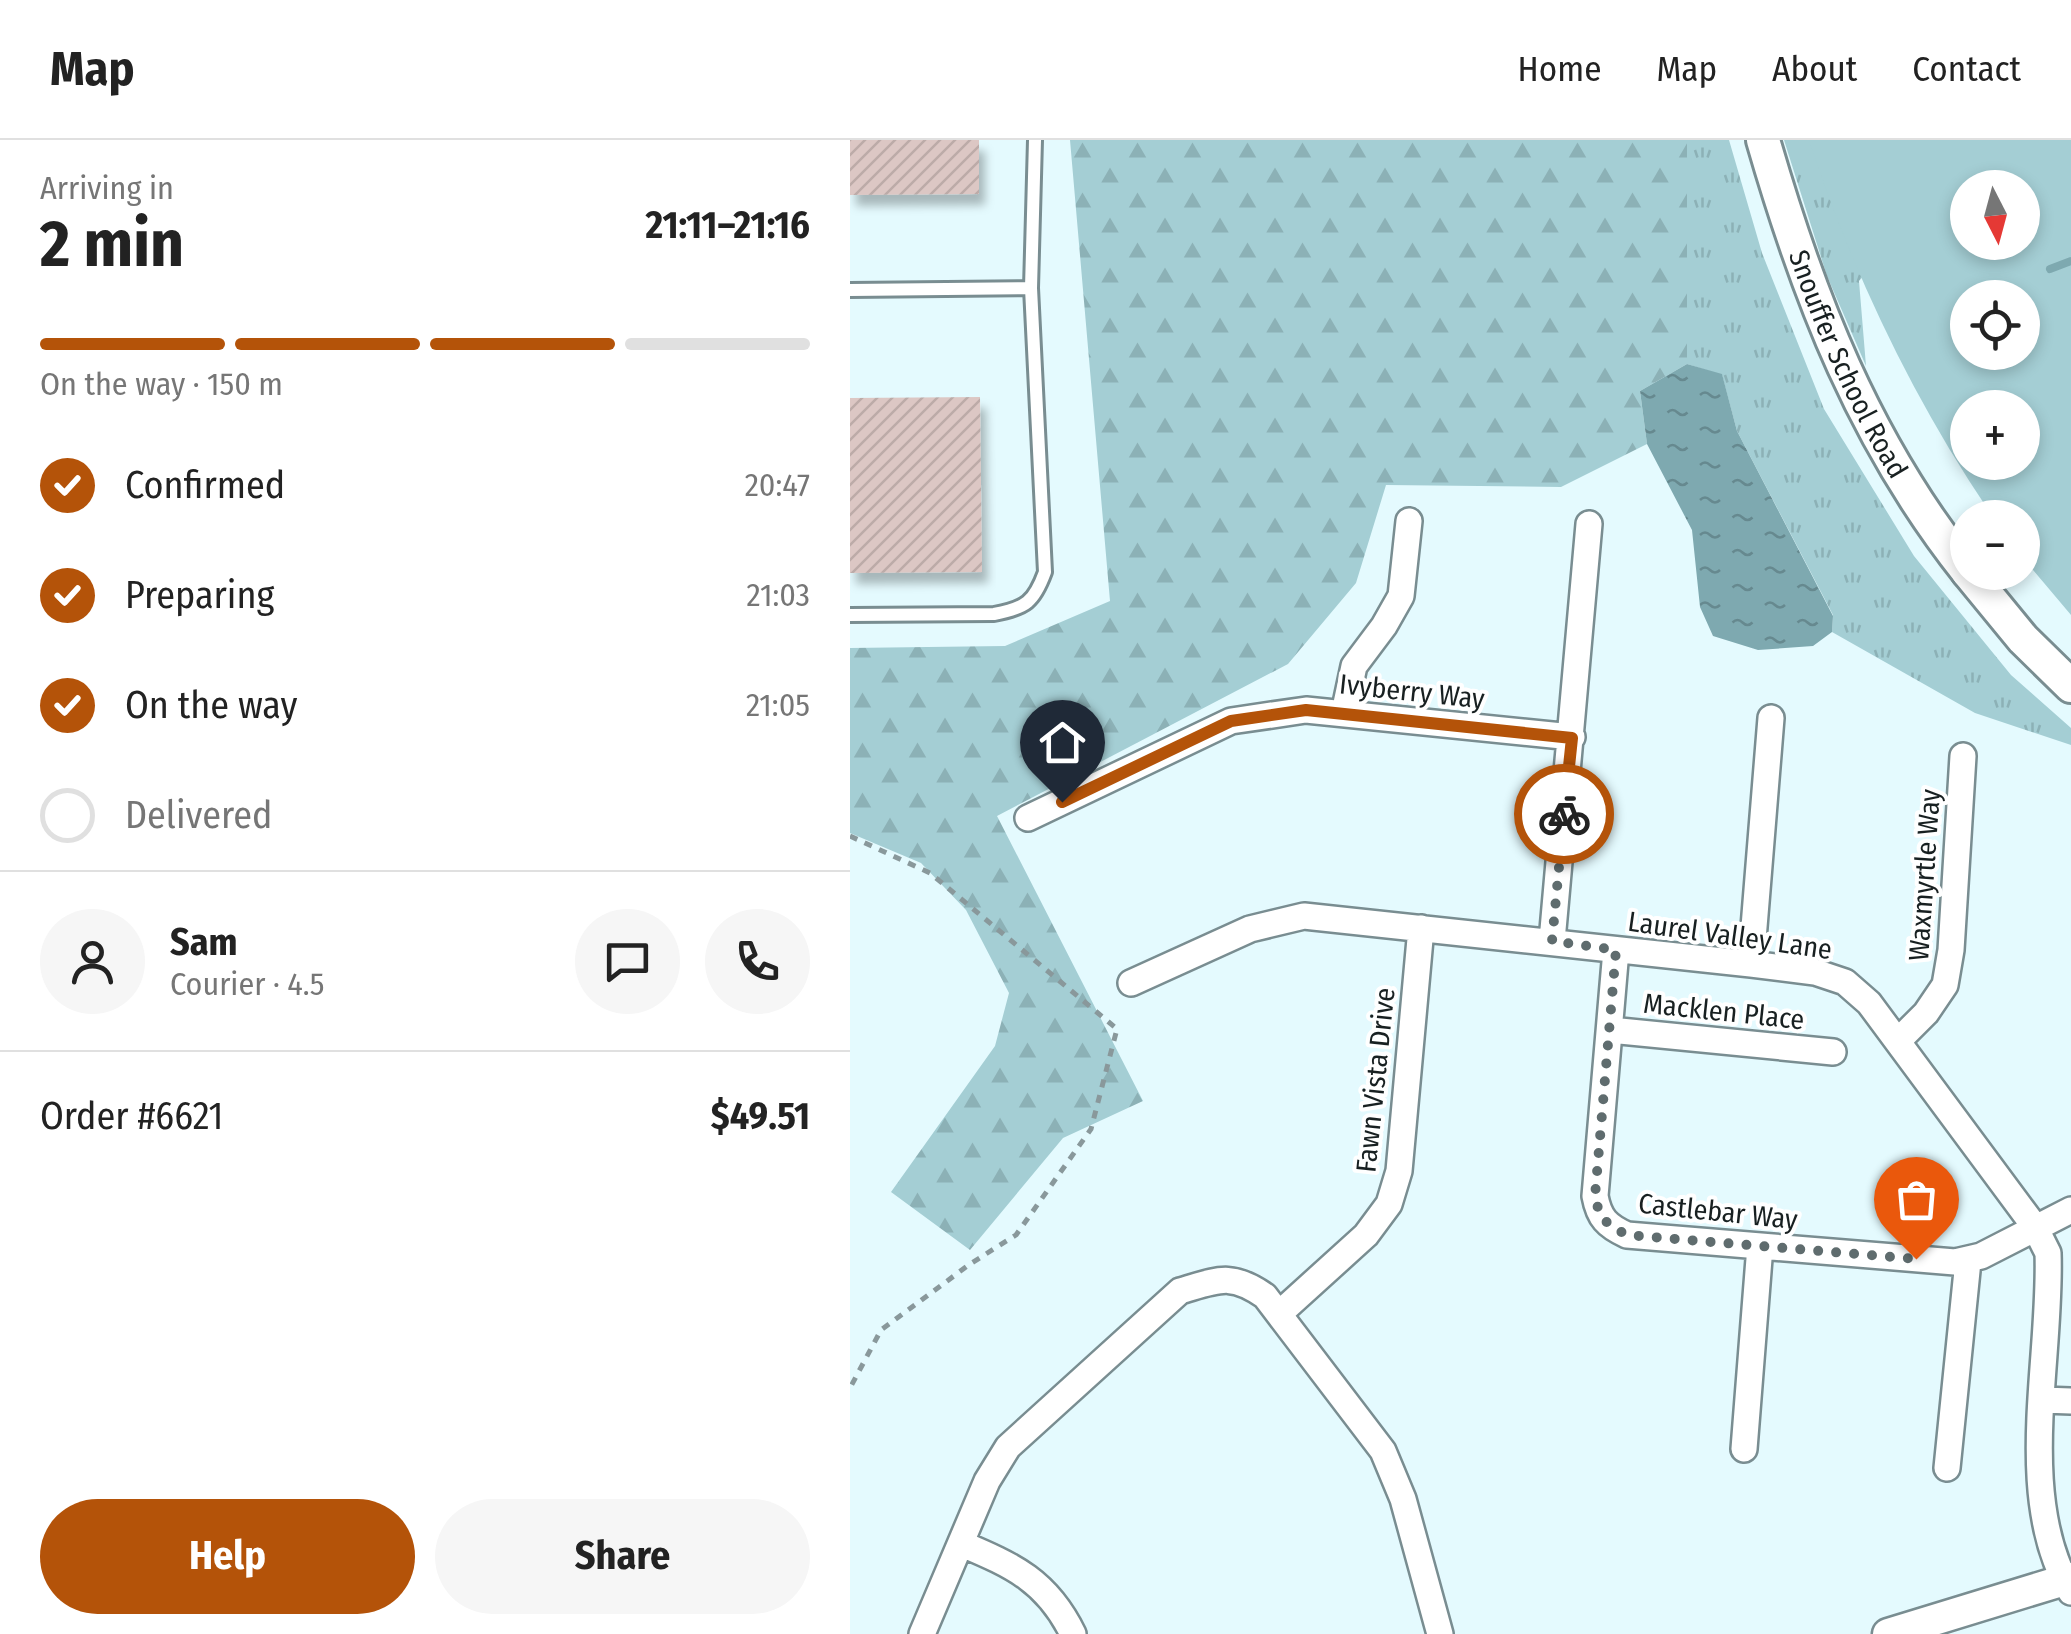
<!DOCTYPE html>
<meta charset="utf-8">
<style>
:root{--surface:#fff;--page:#f6f6f6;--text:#222;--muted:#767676;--line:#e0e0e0;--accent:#b45309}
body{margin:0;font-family:"Fira Sans Condensed",sans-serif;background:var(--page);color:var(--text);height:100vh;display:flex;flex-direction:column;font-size:38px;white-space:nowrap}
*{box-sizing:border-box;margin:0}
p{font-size:32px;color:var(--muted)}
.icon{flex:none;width:55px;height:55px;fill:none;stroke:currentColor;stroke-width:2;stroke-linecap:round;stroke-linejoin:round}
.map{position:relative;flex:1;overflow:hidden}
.drawer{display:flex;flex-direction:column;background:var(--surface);width:850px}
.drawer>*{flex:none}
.needle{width:65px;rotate:174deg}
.tools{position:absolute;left:1100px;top:30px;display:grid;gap:20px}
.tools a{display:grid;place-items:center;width:90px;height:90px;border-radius:50%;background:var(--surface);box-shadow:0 5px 15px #0003;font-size:50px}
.pin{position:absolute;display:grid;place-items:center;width:85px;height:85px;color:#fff;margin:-102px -42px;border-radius:50% 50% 50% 0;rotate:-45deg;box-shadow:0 0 10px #0007}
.pin .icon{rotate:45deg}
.courier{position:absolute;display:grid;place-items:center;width:100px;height:100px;margin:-50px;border:8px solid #b45309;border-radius:50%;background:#fff;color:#222;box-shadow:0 2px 12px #0007}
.head em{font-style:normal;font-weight:700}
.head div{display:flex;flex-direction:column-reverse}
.head{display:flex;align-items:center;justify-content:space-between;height:170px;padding:0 40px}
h1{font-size:65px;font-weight:700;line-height:75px}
.bar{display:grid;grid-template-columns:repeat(4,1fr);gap:15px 10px;align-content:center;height:120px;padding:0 40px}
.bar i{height:12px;border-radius:8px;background:var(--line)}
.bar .selected{background:var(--accent)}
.bar p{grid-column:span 4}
.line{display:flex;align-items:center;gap:25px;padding:0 40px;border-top:2px solid var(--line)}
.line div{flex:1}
.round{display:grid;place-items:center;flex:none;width:105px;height:105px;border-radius:52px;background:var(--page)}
ol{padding:0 40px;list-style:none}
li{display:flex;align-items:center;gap:30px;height:110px}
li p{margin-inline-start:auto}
li .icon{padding:10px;border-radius:50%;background:var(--accent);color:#fff;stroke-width:4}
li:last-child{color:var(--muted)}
li i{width:55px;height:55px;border:5px solid var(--line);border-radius:50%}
.primary-button{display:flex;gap:20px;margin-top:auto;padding:20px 40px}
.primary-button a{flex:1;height:115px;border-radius:60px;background:var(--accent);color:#fff;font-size:40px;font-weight:700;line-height:115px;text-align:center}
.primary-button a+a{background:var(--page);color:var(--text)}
header{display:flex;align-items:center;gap:60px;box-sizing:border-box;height:140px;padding:0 50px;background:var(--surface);border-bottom:2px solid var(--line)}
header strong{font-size:48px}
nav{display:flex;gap:55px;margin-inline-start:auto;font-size:35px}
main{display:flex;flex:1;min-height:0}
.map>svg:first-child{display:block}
.grass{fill:url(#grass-tufts)}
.forest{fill:url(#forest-firs)}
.park{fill:#a4ced4;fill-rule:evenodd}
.water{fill:url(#water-ripples)}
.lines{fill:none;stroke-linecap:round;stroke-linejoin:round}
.stream{stroke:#7ea9b0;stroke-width:8}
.building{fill:url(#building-hatch);filter:url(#shadow)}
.service-casing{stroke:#798d91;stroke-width:18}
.minor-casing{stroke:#798d91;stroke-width:30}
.tertiary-casing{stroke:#798d91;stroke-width:35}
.secondary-casing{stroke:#798d91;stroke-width:38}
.path{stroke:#89989b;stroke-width:5;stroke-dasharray:8 8;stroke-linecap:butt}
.service{stroke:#fff;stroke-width:12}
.minor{stroke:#fff;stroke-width:25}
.tertiary{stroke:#fff;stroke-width:30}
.secondary{stroke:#fff;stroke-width:32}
.done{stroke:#5f6c6e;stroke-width:10;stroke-dasharray:0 18}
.route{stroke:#b45309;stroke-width:12}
.labels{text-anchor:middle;stroke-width:8;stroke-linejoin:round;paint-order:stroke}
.street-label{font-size:28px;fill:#182021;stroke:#fff}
</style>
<header>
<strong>Map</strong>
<nav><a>Home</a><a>Map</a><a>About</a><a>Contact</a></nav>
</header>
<main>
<section class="drawer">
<div class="head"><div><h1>2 min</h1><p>Arriving in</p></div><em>21:11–21:16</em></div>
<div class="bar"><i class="selected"></i><i class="selected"></i><i class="selected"></i><i></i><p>On the way · 150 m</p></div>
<ol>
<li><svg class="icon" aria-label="check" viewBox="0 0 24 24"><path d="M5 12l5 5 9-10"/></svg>Confirmed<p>20:47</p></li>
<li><svg class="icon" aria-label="check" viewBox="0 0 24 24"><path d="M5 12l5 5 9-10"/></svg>Preparing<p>21:03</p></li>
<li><svg class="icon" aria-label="check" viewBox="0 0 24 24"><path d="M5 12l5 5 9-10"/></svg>On the way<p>21:05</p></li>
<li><i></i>Delivered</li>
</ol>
<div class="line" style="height:180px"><a class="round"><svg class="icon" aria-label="person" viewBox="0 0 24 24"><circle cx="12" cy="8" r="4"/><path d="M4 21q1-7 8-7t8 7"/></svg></a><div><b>Sam</b><p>Courier · 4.5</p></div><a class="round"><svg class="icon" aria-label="chat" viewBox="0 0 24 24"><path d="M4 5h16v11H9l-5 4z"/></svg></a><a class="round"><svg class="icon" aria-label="phone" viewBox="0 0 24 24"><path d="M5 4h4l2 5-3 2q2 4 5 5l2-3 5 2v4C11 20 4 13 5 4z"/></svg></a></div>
<div class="line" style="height:130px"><div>Order #6621</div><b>$49.51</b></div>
<div class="primary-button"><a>Help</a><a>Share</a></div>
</section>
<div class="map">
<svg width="1221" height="1494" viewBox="0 0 1221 1494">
<defs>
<pattern id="grass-tufts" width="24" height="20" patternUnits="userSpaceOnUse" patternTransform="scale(2.5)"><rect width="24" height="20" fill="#a4ced4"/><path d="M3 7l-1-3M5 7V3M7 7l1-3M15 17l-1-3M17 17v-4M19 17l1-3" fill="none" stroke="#8cb1b6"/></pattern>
<pattern id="forest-firs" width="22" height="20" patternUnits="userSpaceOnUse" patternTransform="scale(2.5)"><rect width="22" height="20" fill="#a4ced4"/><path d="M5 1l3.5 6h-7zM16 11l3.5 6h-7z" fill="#8cb1b6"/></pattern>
<pattern id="water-ripples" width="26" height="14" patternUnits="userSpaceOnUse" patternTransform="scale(2.5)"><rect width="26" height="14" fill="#7ea9b0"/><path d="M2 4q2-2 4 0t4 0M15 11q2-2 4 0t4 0" fill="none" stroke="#66898f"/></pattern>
<pattern id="building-hatch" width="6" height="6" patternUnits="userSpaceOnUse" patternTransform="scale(2.5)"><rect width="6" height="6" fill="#dcc7c4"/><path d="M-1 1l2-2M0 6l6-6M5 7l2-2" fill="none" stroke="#bcaba8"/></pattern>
<filter id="shadow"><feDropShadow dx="6" dy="11" stdDeviation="5" flood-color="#0004"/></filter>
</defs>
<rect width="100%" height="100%" fill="#e4fafe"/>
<path class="grass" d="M837 0H879L912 113 974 269 1064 416 1161 535 1221 588V605L1125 573 982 492 983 475 887 291 872 235 837 224Z
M934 0H1137L1009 141 1016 226 977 136Z"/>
<path class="forest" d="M220 0H837V224L790 251 797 304 711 347 536 345 506 443 438 524 147 676 293 961 213 998 120 1110 41 1052 145 906 159 853 116 770 71 723 0 693V508L155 506 260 461Z"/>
<path class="park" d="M959 0H1221V475L1173 418 1172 378 1143 377C1064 261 1003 134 959 0ZM1118 48H1172V102H1118ZM1118 158H1172V212H1118ZM1118 268H1172V322H1118Z"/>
<path class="water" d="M837 224 872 234 887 291 983 476 982 492 963 506 908 510 863 496 850 467 842 390 797 304 790 251Z"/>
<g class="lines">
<path class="stream" d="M1200 129 1221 121"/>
</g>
<path class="building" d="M0 0H129V54L0 55Z
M130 257 132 432 0 433V258Z"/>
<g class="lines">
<defs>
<path id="service" d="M0 150 181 148 185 0
M0 475 144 474C176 468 184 462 195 432L181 148"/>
<path id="minor" d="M494 573 504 526 534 486 551 456 559 381
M178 678 381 581 456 570 722 597
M702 801 739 384
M766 810 745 1056C749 1078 757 1086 777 1095L1105 1122 1131 1116 1221 1070
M901 824 921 578
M281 843 400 789 454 776 901 824 965 832 995 842 1019 863 1185 1087 1198 1113C1202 1219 1164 1357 1221 1452
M760 890 983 912
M1048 901 1076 873 1095 845 1101 810 1113 616
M430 1173 516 1095 539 1064 549 1031 571 788
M1193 1260 1221 1261
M894 1309 910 1106
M1097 1328 1118 1121
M112 1404C164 1426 197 1441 223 1494
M72 1494 137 1341 158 1307 330 1151C368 1140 381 1132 415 1156L533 1311 553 1359 590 1494"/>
<path id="tertiary" d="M1038 1494 1221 1438"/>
<g id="secondary">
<path id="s1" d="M913 0C959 159 1014 301 1118 432"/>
<path d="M1118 432 1173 499 1221 546"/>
</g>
</defs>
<use href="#service" class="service-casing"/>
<use href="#minor" class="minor-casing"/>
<use href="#tertiary" class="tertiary-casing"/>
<use href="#secondary" class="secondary-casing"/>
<path class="path" d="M0 696 80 733 267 889 241 989 166 1095 120 1124 31 1190 0 1248"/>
<use href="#service" class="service"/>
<use href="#minor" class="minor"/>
<use href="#tertiary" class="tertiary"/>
<use href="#secondary" class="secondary"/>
</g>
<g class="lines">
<path class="done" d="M714 674 702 801 766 810 745 1056C749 1078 757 1086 778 1095L1066 1119"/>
<path class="route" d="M212 662 381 581 456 570 722 598 714 674"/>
</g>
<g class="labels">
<g class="street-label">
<text dy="10" stroke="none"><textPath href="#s1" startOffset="240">Snouffer School Road</textPath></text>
<text transform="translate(562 551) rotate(6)" y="10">Ivyberry Way</text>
<text transform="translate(1074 735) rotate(-86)" y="10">Waxmyrtle Way</text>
<text transform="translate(880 795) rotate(8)" y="10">Laurel Valley Lane</text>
<text transform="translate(874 871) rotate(6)" y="10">Macklen Place</text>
<text transform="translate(525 940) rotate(-84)" y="10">Fawn Vista Drive</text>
<text transform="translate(868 1071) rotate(6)" y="10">Castlebar Way</text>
</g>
</g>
</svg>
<div class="tools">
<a><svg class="needle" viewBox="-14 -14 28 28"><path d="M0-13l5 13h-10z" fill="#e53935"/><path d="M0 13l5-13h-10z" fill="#767676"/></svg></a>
<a><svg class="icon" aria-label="locate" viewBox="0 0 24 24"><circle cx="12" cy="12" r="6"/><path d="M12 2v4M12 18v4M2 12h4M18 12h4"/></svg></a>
<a>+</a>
<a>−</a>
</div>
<div class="pin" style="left:1066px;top:1119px;background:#ea580c"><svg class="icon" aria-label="bag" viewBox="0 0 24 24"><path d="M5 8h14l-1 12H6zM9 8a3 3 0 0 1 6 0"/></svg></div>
<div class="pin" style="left:212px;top:662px;background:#1f2937"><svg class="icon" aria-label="home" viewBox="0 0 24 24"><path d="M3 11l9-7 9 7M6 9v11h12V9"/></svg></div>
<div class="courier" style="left:714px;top:674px"><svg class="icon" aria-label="bike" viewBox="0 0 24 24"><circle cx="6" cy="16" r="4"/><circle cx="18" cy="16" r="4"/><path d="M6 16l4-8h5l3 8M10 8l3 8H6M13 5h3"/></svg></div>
</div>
</main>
